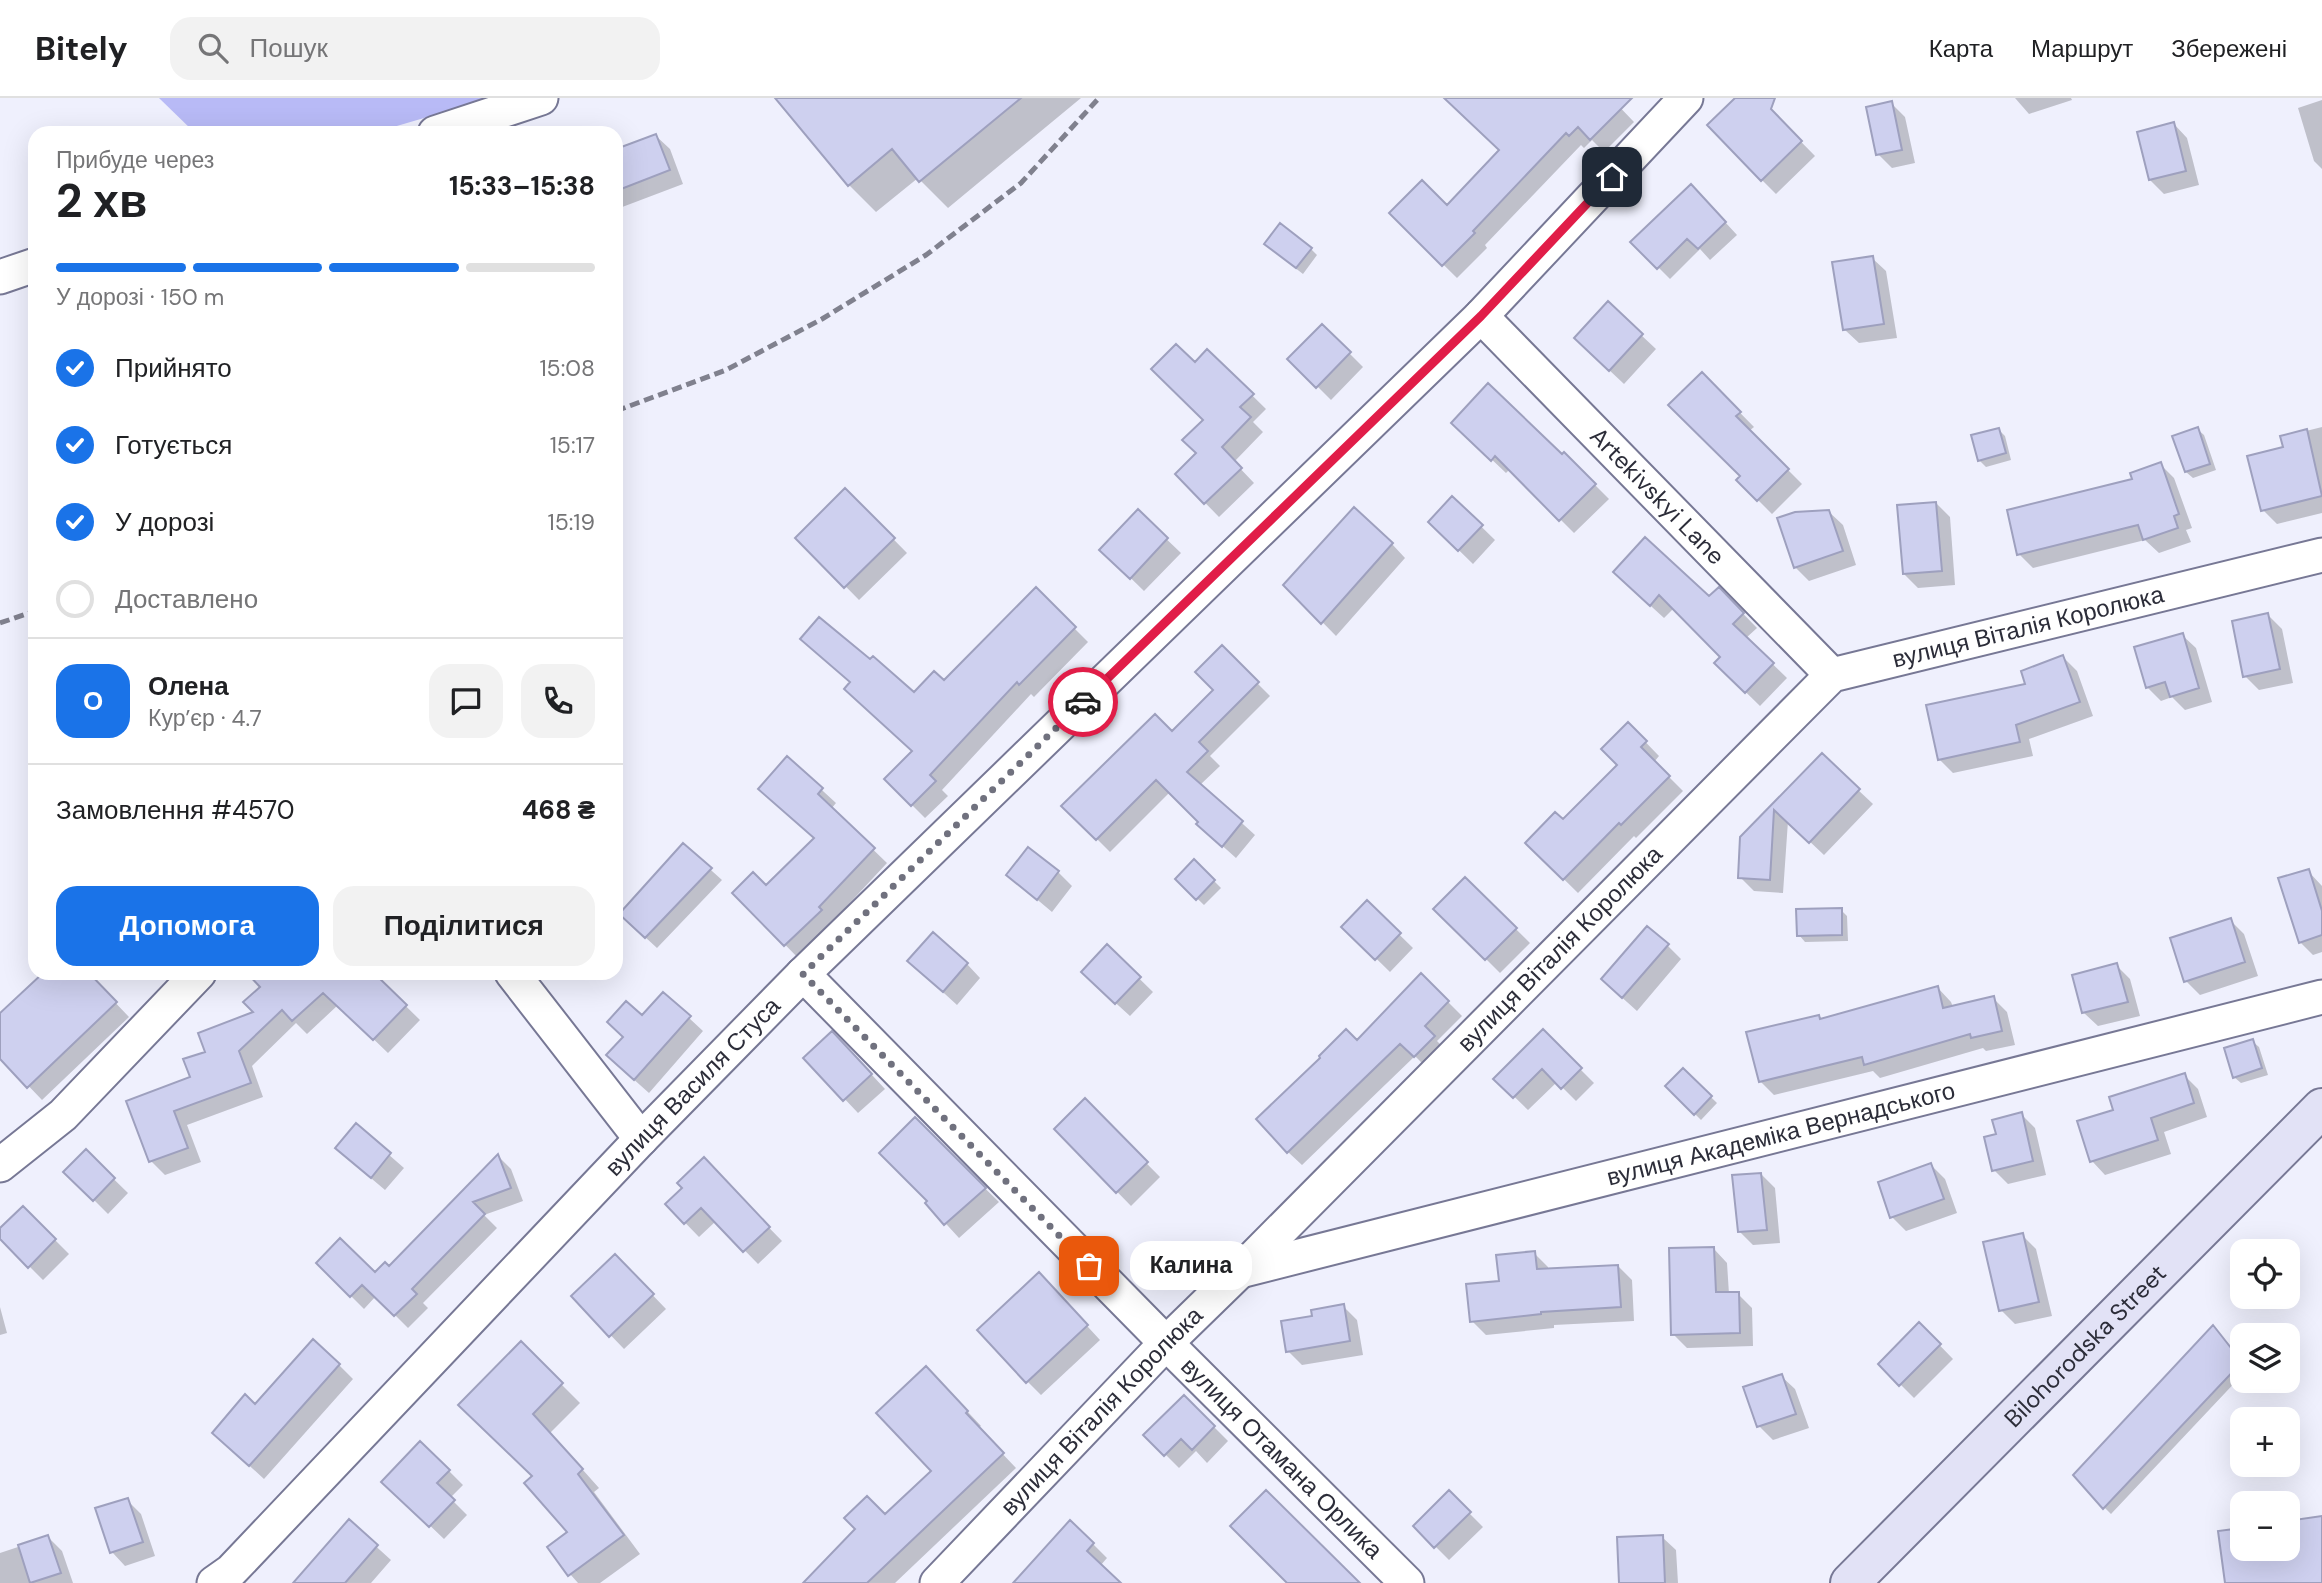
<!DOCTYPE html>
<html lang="uk">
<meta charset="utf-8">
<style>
:root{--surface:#fff;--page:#f2f2f2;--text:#202124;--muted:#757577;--line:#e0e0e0;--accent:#1a73e8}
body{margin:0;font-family:"DM Sans",sans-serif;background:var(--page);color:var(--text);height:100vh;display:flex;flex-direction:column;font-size:26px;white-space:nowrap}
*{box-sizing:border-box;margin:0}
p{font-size:23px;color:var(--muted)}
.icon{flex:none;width:38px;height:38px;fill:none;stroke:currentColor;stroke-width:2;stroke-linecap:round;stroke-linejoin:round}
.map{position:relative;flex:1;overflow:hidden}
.sheet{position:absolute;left:28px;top:28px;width:595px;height:854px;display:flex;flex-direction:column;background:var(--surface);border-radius:21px;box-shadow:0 7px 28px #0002}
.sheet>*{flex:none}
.fabs{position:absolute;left:2230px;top:1141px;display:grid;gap:14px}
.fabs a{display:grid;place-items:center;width:70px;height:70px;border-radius:14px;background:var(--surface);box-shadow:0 7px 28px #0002;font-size:35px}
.pin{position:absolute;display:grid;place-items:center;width:60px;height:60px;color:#fff;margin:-30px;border-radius:14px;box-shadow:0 4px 10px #0006}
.courier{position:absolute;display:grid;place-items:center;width:70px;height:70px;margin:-35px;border:5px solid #e11d48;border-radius:50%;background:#fff;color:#222;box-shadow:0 2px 9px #0007}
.bubble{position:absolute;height:49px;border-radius:21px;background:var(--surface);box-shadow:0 7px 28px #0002;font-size:23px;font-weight:700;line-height:49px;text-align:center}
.head em{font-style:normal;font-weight:700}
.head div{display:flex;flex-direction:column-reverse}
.head{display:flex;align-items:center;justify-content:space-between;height:119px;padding:0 28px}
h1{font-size:46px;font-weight:700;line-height:52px}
.bar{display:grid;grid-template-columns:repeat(4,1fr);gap:10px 7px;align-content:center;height:84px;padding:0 28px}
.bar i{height:9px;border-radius:5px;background:var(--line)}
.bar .on{background:var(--accent)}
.bar p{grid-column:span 4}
.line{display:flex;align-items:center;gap:18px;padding:0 28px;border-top:2px solid var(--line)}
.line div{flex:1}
.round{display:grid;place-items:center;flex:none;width:74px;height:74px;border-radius:21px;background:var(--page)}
ol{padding:0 28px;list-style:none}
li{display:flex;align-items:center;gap:21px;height:77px}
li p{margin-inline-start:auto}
li .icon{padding:7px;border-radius:50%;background:var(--accent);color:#fff;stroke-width:4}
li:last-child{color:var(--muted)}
li i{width:38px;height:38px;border:4px solid var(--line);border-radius:50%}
.primary-button{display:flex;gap:14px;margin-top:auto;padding:14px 28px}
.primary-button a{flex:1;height:80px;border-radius:21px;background:var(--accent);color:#fff;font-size:28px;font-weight:700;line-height:80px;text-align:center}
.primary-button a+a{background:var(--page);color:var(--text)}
header{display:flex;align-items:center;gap:42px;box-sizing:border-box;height:98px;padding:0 35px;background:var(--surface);border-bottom:2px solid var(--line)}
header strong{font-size:33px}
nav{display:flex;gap:38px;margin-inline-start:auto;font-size:24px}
.search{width:490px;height:63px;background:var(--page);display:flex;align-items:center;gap:18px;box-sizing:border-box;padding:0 24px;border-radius:21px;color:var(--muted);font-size:26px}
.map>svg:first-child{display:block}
.green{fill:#b8baf6}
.shadow{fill:#0003}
.building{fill:#ced0ef;stroke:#9ea0be;stroke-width:2}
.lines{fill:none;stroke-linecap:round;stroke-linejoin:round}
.street-casing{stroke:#777895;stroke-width:37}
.secondary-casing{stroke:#777895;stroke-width:42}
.street{stroke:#fff;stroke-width:33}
.secondary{stroke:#e2e2f6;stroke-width:38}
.rail{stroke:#80818e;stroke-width:5;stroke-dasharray:10 5;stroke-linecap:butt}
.done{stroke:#70717e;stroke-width:7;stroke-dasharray:0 12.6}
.route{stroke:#e11d48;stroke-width:9}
.labels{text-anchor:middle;stroke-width:5;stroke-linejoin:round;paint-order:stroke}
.street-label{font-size:24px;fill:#2c2d39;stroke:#eff0fd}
</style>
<header>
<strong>Bitely</strong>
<div class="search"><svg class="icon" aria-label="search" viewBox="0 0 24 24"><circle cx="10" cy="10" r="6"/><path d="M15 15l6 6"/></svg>Пошук</div>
<nav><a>Карта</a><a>Маршрут</a><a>Збережені</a></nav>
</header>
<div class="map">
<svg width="2322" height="1485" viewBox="0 0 2322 1485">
<rect width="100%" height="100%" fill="#eff0fd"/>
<path class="green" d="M159 0H492L373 35H195Z"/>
<path class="shadow" d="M778 0H1081L948 110 918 80 876 114 849 87Z
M1611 0 1634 24 1604 54 1592 42 1584 50 1581 47 1485 147 1487 150 1457 180 1391 115 1447 110Z
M1737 0H1758L1815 58 1776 96 1762 82Z
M2015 0H2071L2072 2 2029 16Z
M2322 2V71L2314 63 2298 10Z
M1891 5 1905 19 1915 65 1892 70 1878 56Z
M2174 26 2187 40 2199 87 2164 96 2150 82Z
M656 38 670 51 683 86 617 111 616 53Z
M1703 100 1737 137 1710 162 1700 151 1670 181 1633 144Z
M1311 151 1317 157 1303 176 1272 152Z
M1872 160 1886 173 1897 240 1859 245 1845 232Z
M1608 206 1656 251 1624 286 1590 254Z
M1322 228 1363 269 1331 302 1290 261Z
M1207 253 1266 311 1253 324 1263 334 1234 364 1254 385 1219 419 1177 376 1198 355 1205 322 1195 266Z
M1702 276 1754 329 1749 333 1802 386 1772 416 1738 382 1742 378Z
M2322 329V415L2277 426 2263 412 2285 350 2282 339Z
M2197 331 2204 337 2216 372 2193 380 2186 374Z
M1999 332 2005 338 2011 362 1986 369 1979 362Z
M1467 338 1562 359 1564 356 1609 401 1574 435 1510 371 1506 375Z
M2160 366 2174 380 2192 430 2186 432 2191 444 2159 455 2145 442 2033 470 2019 456Z
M845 392 907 455 859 502 798 440Z
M1452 400 1495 442 1473 466 1430 424Z
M1936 405 1950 419 1955 487 1918 490 1904 476Z
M1828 413 1843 427 1856 467 1809 483 1795 469Z
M1138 414 1181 455 1144 493 1102 452Z
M1392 446 1405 460 1336 538 1286 487Z
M1629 488 1709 501 1719 491 1757 530 1746 540 1787 580 1760 608 1716 565 1722 559 1674 510 1664 520Z
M1036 492 1088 544 1034 599 1031 596 942 692 948 698 925 720 886 681 914 653V597L944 585Z
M2268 517 2282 531 2293 585 2259 592 2245 578Z
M2182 537 2196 550 2212 604 2185 612 2172 599 2161 603 2147 589Z
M1222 550 1270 598 1210 658 1220 668 1200 687 1255 737 1236 760 1198 726 1200 724 1170 694 1110 754 1064 708 1172 635 1215 592Z
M2063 559 2077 573 2093 618 2029 641 2033 658 1953 675 1939 661Z
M1628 626 1659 658 1654 664 1683 693 1636 740 1634 738 1578 795 1527 745 1563 723 1620 667Z
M1822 658 1873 706 1824 757 1788 723 1783 795 1754 793 1740 779 1742 740Z
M787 660 836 705 831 711 887 765 832 824 834 827 799 861 735 795 766 790 815 741Z
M683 747 722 782 657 850 632 827Z
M1194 763 1221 790 1204 807 1177 781Z
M2308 773 2322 788V854L2313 857 2300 844Z
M1058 774 1072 788 1052 814 1008 777Z
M1465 781 1530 845 1500 875 1436 811Z
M1367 805 1413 850 1390 874 1344 829Z
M1841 812 1847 818 1848 843 1805 844 1799 837Z
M2230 822 2244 836 2258 878 2200 897 2186 883 2172 842Z
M1667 847 1681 861 1637 913 1617 895Z
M1107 849 1153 894 1130 918 1097 888Z
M909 863 967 866 980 880 957 907Z
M2116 867 2130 881 2140 918 2098 928 2084 915Z
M45 875H87L129 919 42 1002 0 958V918Z
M267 875H372L420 922 388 955 338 907 307 936 296 925 252 968 263 999 187 1027 201 1064 165 1077 151 1063 129 1004 192 980 207 955 256 915Z
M1421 877 1462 918 1437 943 1447 953 1429 972 1415 958 1302 1067 1288 1054 1357 944Z
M1938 890 1951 904 1953 909 1993 900 2007 914 2015 947 1986 953 1983 950 1880 980 1873 973 1774 997 1760 983 1818 919 1822 922Z
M642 920H689L703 933 649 995 622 971 624 939Z
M1543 934 1594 985 1576 1003 1557 984 1528 1012 1496 981Z
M2252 943 2259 949 2268 977 2241 985 2234 979Z
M846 949 885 991 858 1015 806 960Z
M1683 972 1717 1005 1701 1022 1667 988Z
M2184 977 2198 991 2207 1019 2164 1034 2171 1056 2105 1077 2092 1063 2115 1013Z
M1085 1003 1160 1079 1131 1108 1056 1031Z
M2021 1016 2035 1030 2046 1077 2008 1086 1994 1072 1998 1037Z
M915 1022 999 1104 959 1140 927 1105 929 1103Z
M356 1028 404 1070 385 1092 352 1064Z
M86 1054 128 1095 108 1116 66 1074Z
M499 1059 511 1071 523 1103 484 1117 497 1130 423 1205 428 1210 408 1230 376 1198 364 1211 318 1165 375 1177 389 1171Z
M1931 1067 1945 1081 1957 1115 1906 1133 1892 1119Z
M717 1076 782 1143 758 1166 716 1123 699 1139 667 1106Z
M1761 1076 1775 1090 1780 1145 1753 1147 1739 1133Z
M23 1110 69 1156 43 1182 0 1139V1133Z
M2022 1137 2036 1151 2052 1218 2015 1226 2001 1212Z
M1714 1151 1727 1165 1729 1196H1738L1752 1210 1753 1248 1687 1250 1673 1236Z
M1534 1155 1548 1169V1172L1618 1168 1632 1182 1634 1223 1554 1227V1230L1486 1237 1472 1223 1501 1184Z
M615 1158 666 1211 624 1251 573 1198Z
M1053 1191 1100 1242 1041 1297 1027 1283Z
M1343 1208 1357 1222 1363 1257 1302 1267 1288 1253 1314 1219Z
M0 1209 7 1235 0 1237Z
M1919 1226 1953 1261 1914 1300 1880 1266Z
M2220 1236 2242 1264V1277L2111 1416 2104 1409Z
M521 1246 580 1305 550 1335 599 1390 594 1394 640 1456 600 1485H578L570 1476V1435L534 1378Z
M339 1267 353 1281 264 1381 228 1348 256 1308Z
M1781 1278 1795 1291 1809 1330 1773 1342 1759 1328Z
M940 1284 981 1328 978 1330 1016 1370 895 1485H822L885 1418 933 1373Z
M1184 1299 1228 1343 1207 1365 1196 1353 1179 1370 1146 1337Z
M449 1373 463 1387 450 1400 467 1417 444 1441 398 1397Z
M1449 1395 1483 1429 1449 1462 1415 1428Z
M127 1402 141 1416 155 1458 125 1468 112 1454Z
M349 1424 391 1462 371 1485H301Z
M48 1439 62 1453 73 1485H0V1455Z
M1662 1439 1676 1452 1678 1485H1621Z
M1093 1446 1107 1460 1100 1468 1118 1485H1015Z"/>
<path class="building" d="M775 0H1021L919 84 892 51 848 88Z
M1444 0H1632L1590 42 1578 29 1569 38 1566 35 1473 133 1475 135 1442 168 1389 115 1422 82 1447 107 1499 52Z
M1735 0H1775L1771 11 1802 43 1761 83 1707 27Z
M1892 3 1902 52 1876 57 1866 9Z
M2174 24 2186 73 2149 82 2137 34Z
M656 36 670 72 616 93V51Z
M1691 86 1726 124 1698 151 1687 141 1657 171 1630 144Z
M1280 125 1312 150 1296 170 1264 146Z
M1873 158 1884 226 1843 232 1832 164Z
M1608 203 1643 236 1609 273 1574 240Z
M1322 226 1351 254 1316 290 1287 261Z
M1176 246 1195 264 1207 251 1254 296 1240 309 1251 319 1222 349 1242 370 1204 406 1175 376 1196 355 1182 342 1203 322 1151 271Z
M1702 274 1741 314 1736 318 1789 371 1757 403 1736 382 1740 378 1668 307Z
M1488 285 1562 356 1564 354 1596 386 1559 423 1495 358 1491 363 1451 325Z
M2198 329 2210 366 2185 374 2172 338Z
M1999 330 2006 355 1978 363 1971 337Z
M2307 331 2322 398 2261 413 2247 358 2283 349 2280 338Z
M2161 364 2179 416 2174 418 2178 430 2143 442 2138 427 2017 457 2007 412 2132 381 2130 375Z
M845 390 895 440 844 490 795 440Z
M1452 398 1483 427 1458 453 1428 424Z
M1936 404 1942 473 1903 476 1897 407Z
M1354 409 1393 445 1321 526 1283 487Z
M1138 411 1168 440 1130 481 1099 452Z
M1829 412 1843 453 1794 470 1777 420 1795 414Z
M1645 439 1709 498 1719 489 1744 515 1733 526 1774 565 1745 595 1714 565 1720 559 1659 497 1650 508 1613 474Z
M1036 489 1076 529 1019 587 1017 584 930 677 936 683 911 708 884 681 912 653 844 591 850 584 800 541 819 519 870 561 873 558 914 594 934 573 944 582Z
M2268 515 2280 571 2243 579 2232 523Z
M2183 535 2199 590 2170 599 2165 584 2146 590 2134 549Z
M1222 547 1259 584 1199 644 1208 653 1187 674 1243 723 1222 749 1196 726 1198 724 1156 682 1096 742 1061 708 1155 616 1172 633 1213 592 1195 574Z
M2063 557 2080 604 2016 627 2020 644 1938 662 1926 607 2025 586 2021 573Z
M1628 624 1647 643 1641 649 1670 678 1621 727 1619 725 1563 782 1525 745 1555 714 1563 721 1617 667 1601 651Z
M1822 655 1860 691 1809 745 1774 712 1770 782 1738 780 1740 739Z
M787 658 823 690 818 696 875 750 819 809 822 812 784 848 732 795 753 774 766 787 814 740 758 691Z
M683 745 712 770 645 840 619 816Z
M1028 749 1059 773 1037 802 1006 777Z
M1194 761 1215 782 1196 802 1175 781Z
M2309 771 2322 813V837L2299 845 2278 780Z
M1465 779 1517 830 1485 862 1433 811Z
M1367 802 1401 835 1375 862 1341 829Z
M1842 810V837L1797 838 1796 811Z
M2231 820 2245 864 2184 884 2170 840Z
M1647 828 1669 846 1622 900 1601 881Z
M933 834 968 865 943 894 907 863Z
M1107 846 1141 879 1115 906 1081 874Z
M2117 865 2128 904 2082 915 2072 877Z
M43 875H89L117 904 27 990 0 961V915Z
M247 875H374L407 907 373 942 323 895 292 923 282 912 239 953 251 985 174 1013 188 1050 149 1064 126 1003 190 979 183 961 205 954 198 935 253 914 243 904 260 889Z
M1421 875 1449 903 1425 928 1435 938 1414 959 1400 946 1287 1055 1256 1021 1320 960 1319 958 1346 931 1357 942Z
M1938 888 1943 910 1994 898 2002 933 1971 940 1970 936 1864 967 1862 959 1759 984 1746 934 1819 917 1820 921Z
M663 894 691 918 634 982 606 957 623 939 607 924 626 903 642 917Z
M1543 931 1582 970 1561 991 1542 971 1513 1000 1493 981Z
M832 933 872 976 843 1003 803 960Z
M2253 941 2262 970 2233 980 2224 950Z
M1683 970 1712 998 1694 1017 1665 988Z
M2185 975 2194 1005 2151 1020 2158 1042 2090 1064 2077 1023 2113 1012 2109 999Z
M1085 1000 1148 1064 1116 1095 1054 1031Z
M2022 1014 2033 1063 1992 1073 1984 1039 1996 1036 1992 1022Z
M915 1019 986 1090 944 1127 925 1105 927 1103 879 1055Z
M356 1025 391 1055 371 1080 335 1050Z
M86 1051 115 1080 93 1103 63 1074Z
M498 1056 511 1090 473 1104 485 1116 412 1191 417 1196 394 1218 362 1187 350 1199 316 1165 340 1140 375 1174 385 1164 389 1168Z
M704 1059 770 1129 743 1154 701 1110 684 1126 665 1106 682 1090 677 1085Z
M1931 1065 1944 1101 1890 1120 1878 1084Z
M1761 1075 1767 1132 1738 1134 1732 1077Z
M23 1108 56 1141 28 1170 0 1141V1130Z
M2023 1135 2039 1204 1999 1213 1983 1144Z
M1714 1149 1716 1194H1739L1740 1235 1671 1237 1669 1150Z
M1535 1153 1537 1171 1618 1167 1621 1209 1541 1214V1216L1470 1224 1466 1186 1499 1183 1496 1157Z
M615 1156 654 1196 609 1239 571 1198Z
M1039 1174 1088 1227 1026 1285 977 1232Z
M1344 1206 1350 1243 1286 1254 1281 1223 1312 1218 1311 1212Z
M1919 1224 1941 1246 1899 1288 1878 1266Z
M2213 1227 2242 1264 2103 1411 2073 1377Z
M313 1241 340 1266 249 1368 212 1335 245 1296 255 1306Z
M521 1243 563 1285 533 1316 583 1371 578 1376 624 1437 568 1478 547 1449 567 1434 524 1385 532 1378 458 1307Z
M926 1268 968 1313 966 1315 1004 1355 867 1485H803L855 1431 844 1420 867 1398 885 1416 931 1373 876 1315Z
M1782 1276 1796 1316 1757 1329 1743 1289Z
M1184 1297 1215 1328 1192 1352 1181 1341 1164 1358 1143 1337Z
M420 1343 450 1372 437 1385 455 1402 429 1429 381 1384Z
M1266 1392 1360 1485H1287L1230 1428Z
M1449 1392 1471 1414 1434 1450 1413 1428Z
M128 1400 143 1444 110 1455 95 1410Z
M2322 1418V1485H2225L2218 1433 2242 1430V1451H2287V1423Z
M349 1421 378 1447 345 1485H293Z
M1070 1422 1094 1445 1087 1453 1121 1485H1013Z
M48 1437 61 1475 30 1485 18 1447Z
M1663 1437 1665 1485H1619L1617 1439Z"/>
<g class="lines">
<defs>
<g id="street">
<path d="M435 35 541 0"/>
<path d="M0 179 35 167"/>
<path id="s1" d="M1481 218 1832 577"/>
<path d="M512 875 641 1041"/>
<path id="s2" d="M803 876 1166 1245 1407 1485"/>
<path d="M0 1067 63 1017 199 875"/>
<path id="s3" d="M1240 1173 2322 899"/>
<path id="s4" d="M214 1485 231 1473 641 1041 803 876 1481 218 1686 0"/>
<path id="s5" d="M937 1485 1166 1245 1240 1173 1832 577 2322 457"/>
</g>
<g id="secondary">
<path id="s6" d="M1850 1485 2322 1010"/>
</g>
</defs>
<use href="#street" class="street-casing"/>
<use href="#secondary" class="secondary-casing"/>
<use href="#street" class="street"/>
<use href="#secondary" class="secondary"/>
<path class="rail" d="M616 313 726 272 822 221 926 157 1021 85 1099 0
M0 525 35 513"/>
</g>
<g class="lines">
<path class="done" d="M1083 604 803 876 1089 1168"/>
<path class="route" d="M1083 604 1481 218 1612 79"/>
</g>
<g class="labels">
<g class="street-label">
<text dy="8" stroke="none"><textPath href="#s1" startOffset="252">Artekivskyi Lane</textPath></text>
<text dy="8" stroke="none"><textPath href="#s5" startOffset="1477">вулиця Віталія Королюка</textPath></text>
<text dy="8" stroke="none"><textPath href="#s5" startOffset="889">вулиця Віталія Королюка</textPath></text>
<text dy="8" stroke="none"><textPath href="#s4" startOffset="690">вулиця Василя Стуса</textPath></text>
<text dy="8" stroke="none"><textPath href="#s3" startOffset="558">вулиця Академіка Вернадського</textPath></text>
<text dy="8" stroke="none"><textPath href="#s6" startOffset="334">Bilohorodska Street</textPath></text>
<text dy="8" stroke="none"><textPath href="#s5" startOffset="238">вулиця Віталія Королюка</textPath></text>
<text dy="8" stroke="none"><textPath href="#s2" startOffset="681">вулиця Отамана Орлика</textPath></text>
</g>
</g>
</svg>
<div class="fabs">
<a><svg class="icon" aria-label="locate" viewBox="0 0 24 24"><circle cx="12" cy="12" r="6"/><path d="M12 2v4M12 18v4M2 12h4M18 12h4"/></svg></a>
<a><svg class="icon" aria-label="layers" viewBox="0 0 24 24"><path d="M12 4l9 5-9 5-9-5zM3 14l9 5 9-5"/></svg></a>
<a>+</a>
<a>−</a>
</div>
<div class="pin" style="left:1089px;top:1168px;background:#ea580c"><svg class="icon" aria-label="bag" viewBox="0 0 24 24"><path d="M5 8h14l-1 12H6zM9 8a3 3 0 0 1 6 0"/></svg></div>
<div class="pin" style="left:1612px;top:79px;background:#1f2937"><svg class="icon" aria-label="home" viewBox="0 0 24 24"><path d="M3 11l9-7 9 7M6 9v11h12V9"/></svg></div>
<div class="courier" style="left:1083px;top:604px"><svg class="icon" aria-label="car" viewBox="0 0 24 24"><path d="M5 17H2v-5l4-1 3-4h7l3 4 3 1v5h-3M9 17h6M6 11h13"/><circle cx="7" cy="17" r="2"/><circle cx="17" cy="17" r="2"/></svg></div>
<div class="bubble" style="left:1130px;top:1143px;width:122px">Калина</div>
<section class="sheet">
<div class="head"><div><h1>2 хв</h1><p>Прибуде через</p></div><em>15:33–15:38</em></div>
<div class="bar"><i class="on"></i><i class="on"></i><i class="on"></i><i></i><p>У дорозі · 150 m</p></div>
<ol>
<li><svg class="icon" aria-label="check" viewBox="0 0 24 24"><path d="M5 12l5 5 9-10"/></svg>Прийнято<p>15:08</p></li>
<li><svg class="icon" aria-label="check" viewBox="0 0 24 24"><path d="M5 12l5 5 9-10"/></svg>Готується<p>15:17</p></li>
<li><svg class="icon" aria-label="check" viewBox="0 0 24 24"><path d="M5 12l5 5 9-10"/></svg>У дорозі<p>15:19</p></li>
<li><i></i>Доставлено</li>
</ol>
<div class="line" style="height:126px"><b class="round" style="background:var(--accent);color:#fff">О</b><div><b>Олена</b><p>Кур’єр · 4.7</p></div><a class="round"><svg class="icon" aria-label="chat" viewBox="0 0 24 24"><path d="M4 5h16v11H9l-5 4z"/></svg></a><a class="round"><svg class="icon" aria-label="phone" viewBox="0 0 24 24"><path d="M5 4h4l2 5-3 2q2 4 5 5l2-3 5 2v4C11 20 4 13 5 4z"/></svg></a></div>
<div class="line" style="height:91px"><div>Замовлення #4570</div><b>468 ₴</b></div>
<div class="primary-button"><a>Допомога</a><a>Поділитися</a></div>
</section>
</div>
